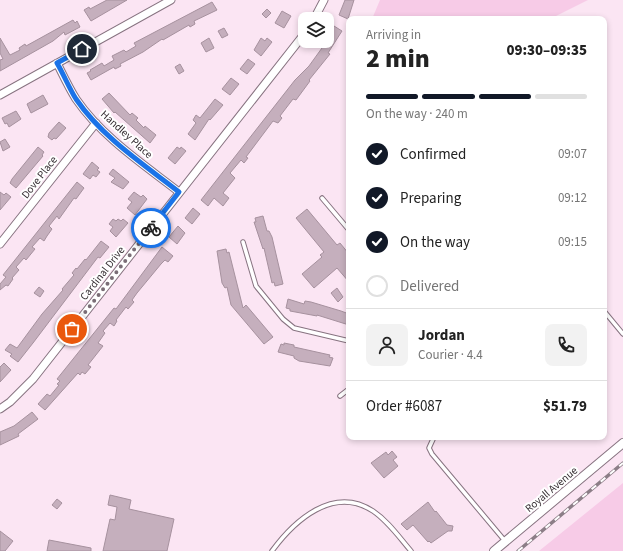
<!DOCTYPE html>
<meta charset="utf-8">
<style>
:root{--surface:#fff;--page:#f2f2f2;--text:#222;--muted:#767676;--line:#e0e0e0;--accent:#111827}
body{margin:0;font-family:"Source Sans 3",sans-serif;background:var(--page);color:var(--text);height:100vh;display:flex;flex-direction:column;font-size:15px;white-space:nowrap}
*{box-sizing:border-box;margin:0}
p{font-size:13px;color:var(--muted)}
.icon{flex:none;width:22px;height:22px;fill:none;stroke:currentColor;stroke-width:2;stroke-linecap:round;stroke-linejoin:round}
.map{position:relative;flex:1;overflow:hidden}
.sheet{position:absolute;left:346px;top:16px;width:261px;height:424px;display:flex;flex-direction:column;background:var(--surface);border-radius:8px;box-shadow:0 2px 6px #0003}
.sheet>*{flex:none}
.fabs{position:absolute;left:298px;top:12px;display:grid;gap:8px}
.fabs a{display:grid;place-items:center;width:36px;height:36px;border-radius:8px;background:var(--surface);box-shadow:0 2px 6px #0003;font-size:20px}
.pin{position:absolute;display:grid;place-items:center;width:34px;height:34px;color:#fff;margin:-17px;border:2px solid #fff;border-radius:50%;box-shadow:0 1px 4px #0007}
.courier{position:absolute;display:grid;place-items:center;width:40px;height:40px;margin:-20px;border:3px solid #1a73e8;border-radius:50%;background:#fff;color:#222;box-shadow:0 1px 5px #0007}
.headline em{font-style:normal;font-weight:800}
.headline div{display:flex;flex-direction:column-reverse}
.headline{display:flex;align-items:center;justify-content:space-between;height:68px;padding:0 20px}
h1{font-size:26px;font-weight:800;line-height:30px}
.bar{display:grid;grid-template-columns:repeat(4,1fr);gap:6px 4px;align-content:center;height:48px;padding:0 20px}
.bar i{height:5px;border-radius:3px;background:var(--line)}
.bar .selected{background:var(--accent)}
.bar p{grid-column:span 4}
.line{display:flex;align-items:center;gap:10px;padding:0 20px;border-top:1px solid var(--line)}
.line div{flex:1}
.round{display:grid;place-items:center;flex:none;width:42px;height:42px;border-radius:8px;background:var(--page)}
ol{padding:0 20px;list-style:none}
li{display:flex;align-items:center;gap:12px;height:44px}
li p{margin-inline-start:auto}
li .icon{padding:4px;border-radius:50%;background:var(--accent);color:#fff;stroke-width:4}
li:last-child{color:var(--muted)}
li i{width:22px;height:22px;border:2px solid var(--line);border-radius:50%}
.map>svg:first-child{display:block}
.green{fill:#f7cbe7}
.building{fill:#c5afbd;stroke:#a6919e}
.lines{fill:none;stroke-linecap:round;stroke-linejoin:round}
.service-casing{stroke:#877380;stroke-width:5.5}
.minor-casing{stroke:#877380;stroke-width:9}
.tertiary-casing{stroke:#877380;stroke-width:10}
.service{stroke:#fff;stroke-width:3.5}
.minor{stroke:#fff;stroke-width:7}
.tertiary{stroke:#fff;stroke-width:8}
.rail-casing{stroke:#8c7e87;stroke-width:3.5}
.rail{stroke:#fff;stroke-width:2;stroke-dasharray:6;stroke-linecap:butt}
.done{stroke:#7a6d76;stroke-width:4;stroke-dasharray:0 7.2}
.route{stroke:#1a73e8;stroke-width:5}
.labels{text-anchor:middle;stroke-width:4;stroke-linejoin:round;paint-order:stroke}
.street-label{font-size:11px;fill:#352d32;stroke:#fff}
</style>
<div class="map">
<svg width="623" height="551" viewBox="0 0 623 551">
<rect width="100%" height="100%" fill="#fbe5f3"/>
<path class="green" d="M380 0H588L550 19H372Z
M623 483V551H539Z"/>
<path class="building" d="M107 0H127L91 21 84 10 89 7 90 9Z
M345 0H354L348 19 339 15Z
M212 2 217 10 194 21 195 24 190 27 189 25 163 40 162 39 143 52 120 64 121 66 115 69 114 67 91 80 87 73 91 71 90 70 102 63 104 66 114 60 112 56 124 50 126 52 136 46 134 43Z
M267 9 271 13 266 18 262 14Z
M282 11 291 16 284 28 275 23Z
M73 20 75 23 77 21 80 27 65 35 64 32 53 41 0 71V60L3 59 0 53V38L10 55 20 50 19 48 25 44 26 46Z
M334 26 342 31 328 53 330 54 309 80 310 81 296 100 293 99 280 116 282 118 278 123 273 121 246 157 248 158 244 163 241 160 230 173 235 178 223 193 229 198 223 206 214 198 208 206 201 200 295 80 309 66 327 41 328 38H327Z
M224 28 228 35 222 38 218 31Z
M209 38 214 48 206 52 201 43Z
M261 38 265 41 267 38 272 42 261 56 254 50Z
M248 59 255 64 247 74 240 69Z
M180 64 184 71 179 74 175 67Z
M231 78 239 84 230 95 222 89Z
M109 93 130 115 132 113 138 118 136 120 144 128 145 126 156 135 150 143 115 112 114 113 102 99Z
M43 95 48 104 31 113 27 104Z
M215 99 223 105 210 120 209 119 195 140 188 134 196 123 193 120 196 115 200 118Z
M16 111 21 119 9 127 7 123 5 124 2 118Z
M59 122 66 128 56 139 54 138 52 140 48 137 49 133Z
M5 139 10 147 3 151 0 142Z
M38 147 44 152 42 155 43 156 16 188 10 183 12 179Z
M177 147 180 149 181 147 186 151 175 164 168 158Z
M92 162 99 168 97 170 100 172 96 177 93 175 90 179 83 174Z
M113 169 129 182 123 189 111 182 115 178 109 174Z
M77 182 84 188 76 199 74 198 59 219 57 216 49 226 52 229 47 236 44 241 40 238 32 247 35 249 26 260 24 258 16 267 19 270 12 278 13 279 8 286 6 285 0 290V284L6 277 3 275Z
M0 192 4 195 6 193 11 197 0 210Z
M134 192 141 197 143 195 147 199 135 215 127 208 132 202 128 199Z
M193 208 200 214 192 224 185 218Z
M307 209 337 245 340 243 349 254V282L337 268 314 288 302 274 322 257 320 255 324 252 296 218Z
M263 216 267 231H269L272 237 283 284 275 286 274 282 272 283 264 248 263 249 254 222H256L255 218Z
M113 219 116 221 118 219 121 221 123 219 128 223 116 237 110 231 113 227 109 224Z
M178 226 185 233 177 244 169 237Z
M101 241 109 247 100 258 98 257 33 343 18 362 10 356 12 354 5 350 10 344 17 348 42 314 63 290 62 289 74 275 72 273 76 268 77 269 85 259 86 260Z
M162 247 173 256 168 262 165 260 161 264 137 293 132 300 134 302 128 309 126 307 116 320 117 321 114 326 110 323 103 331 105 333 98 343 103 346 88 365 91 367 85 374 82 372 80 375 78 373 45 410 38 404 47 394 50 396 59 385 57 384 60 381 57 379 114 308 116 309Z
M226 249 227 253 229 252 243 308 246 305 273 337 264 344 231 305 227 287 225 288 222 283 217 251Z
M39 287 44 291 40 297 34 293Z
M337 288 343 297 338 302 331 293Z
M288 299 304 304 305 301 311 302 341 311 349 314V325L317 315V316L290 311V309L286 308Z
M284 343 294 345V347L330 355 329 357 333 358 330 366 299 361 294 358V356L278 352 281 344 284 345Z
M4 363 11 370 0 382V367Z
M32 412 38 419 18 434 19 436 0 445V432L14 426Z
M392 451 397 457 393 460 398 466 384 478 371 463 386 452 388 455Z
M110 495 131 500 129 509 174 519 167 551H103L110 519 115 520 117 507 108 505Z
M57 499 62 503 57 509 52 505Z
M428 502 435 512 436 511 447 525 453 526 452 531H448L431 543 429 541 428 542 413 525 407 530 401 524Z
M0 531 13 541 5 551H0Z
M49 540 91 548V551H47Z"/>
<g class="lines">
<defs>
<path id="service" d="M322 198 349 230
M243 242 256 286 283 319 294 328 349 341
M604 311 623 334
M340 396 349 389
M434 437 429 448 432 454 505 541
M272 551C294 521 333 485 373 511 388 521 399 537 411 551"/>
<path id="minor" d="M314 19 324 0
M57 63C63 75 69 88 76 99 102 137 143 164 179 192
M0 95 171 0
M0 244 96 123
M0 409 10 402 33 379 305 33"/>
<path id="tertiary" d="M494 551 623 443"/>
</defs>
<use href="#service" class="service-casing"/>
<use href="#minor" class="minor-casing"/>
<use href="#tertiary" class="tertiary-casing"/>
<use href="#service" class="service"/>
<use href="#minor" class="minor"/>
<use href="#tertiary" class="tertiary"/>
<defs>
<path id="rail" d="M518 551 623 463"/>
</defs>
<use href="#rail" class="rail-casing"/>
<use href="#rail" class="rail"/>
</g>
<g class="lines">
<path class="done" d="M72 329 151 228"/>
<path class="route" d="M82 49 57 63C64 75 69 88 76 99 102 137 143 164 179 192L151 228"/>
</g>
<g class="labels">
<g class="street-label">
<text transform="translate(127 134) rotate(42)" y="4">Handley Place</text>
<text transform="translate(39 177) rotate(-52)" y="4">Dove Place</text>
<text transform="translate(102 273) rotate(-52)" y="4">Cardinal Drive</text>
<text transform="translate(551 489) rotate(-40)" y="4">Royall Avenue</text>
</g>
</g>
</svg>
<div class="fabs">
<a><svg class="icon" aria-label="layers" viewBox="0 0 24 24"><path d="M12 4l9 5-9 5-9-5zM3 14l9 5 9-5"/></svg></a>
</div>
<div class="pin" style="left:72px;top:329px;background:#ea580c"><svg class="icon" aria-label="bag" viewBox="0 0 24 24"><path d="M5 8h14l-1 12H6zM9 8a3 3 0 0 1 6 0"/></svg></div>
<div class="pin" style="left:82px;top:49px;background:#1f2937"><svg class="icon" aria-label="home" viewBox="0 0 24 24"><path d="M3 11l9-7 9 7M6 9v11h12V9"/></svg></div>
<div class="courier" style="left:151px;top:228px"><svg class="icon" aria-label="bike" viewBox="0 0 24 24"><circle cx="6" cy="16" r="4"/><circle cx="18" cy="16" r="4"/><path d="M6 16l4-8h5l3 8M10 8l3 8H6M13 5h3"/></svg></div>
<section class="sheet">
<div class="headline"><div><h1>2 min</h1><p>Arriving in</p></div><em>09:30–09:35</em></div>
<div class="bar"><i class="selected"></i><i class="selected"></i><i class="selected"></i><i></i><p>On the way · 240 m</p></div>
<ol>
<li><svg class="icon" aria-label="check" viewBox="0 0 24 24"><path d="M5 12l5 5 9-10"/></svg>Confirmed<p>09:07</p></li>
<li><svg class="icon" aria-label="check" viewBox="0 0 24 24"><path d="M5 12l5 5 9-10"/></svg>Preparing<p>09:12</p></li>
<li><svg class="icon" aria-label="check" viewBox="0 0 24 24"><path d="M5 12l5 5 9-10"/></svg>On the way<p>09:15</p></li>
<li><i></i>Delivered</li>
</ol>
<div class="line" style="height:72px"><a class="round"><svg class="icon" aria-label="person" viewBox="0 0 24 24"><circle cx="12" cy="8" r="4"/><path d="M4 21q1-7 8-7t8 7"/></svg></a><div><b>Jordan</b><p>Courier · 4.4</p></div><a class="round"><svg class="icon" aria-label="phone" viewBox="0 0 24 24"><path d="M5 4h4l2 5-3 2q2 4 5 5l2-3 5 2v4C11 20 4 13 5 4z"/></svg></a></div>
<div class="line" style="height:52px"><div>Order #6087</div><b>$51.79</b></div>
</section>
</div>
